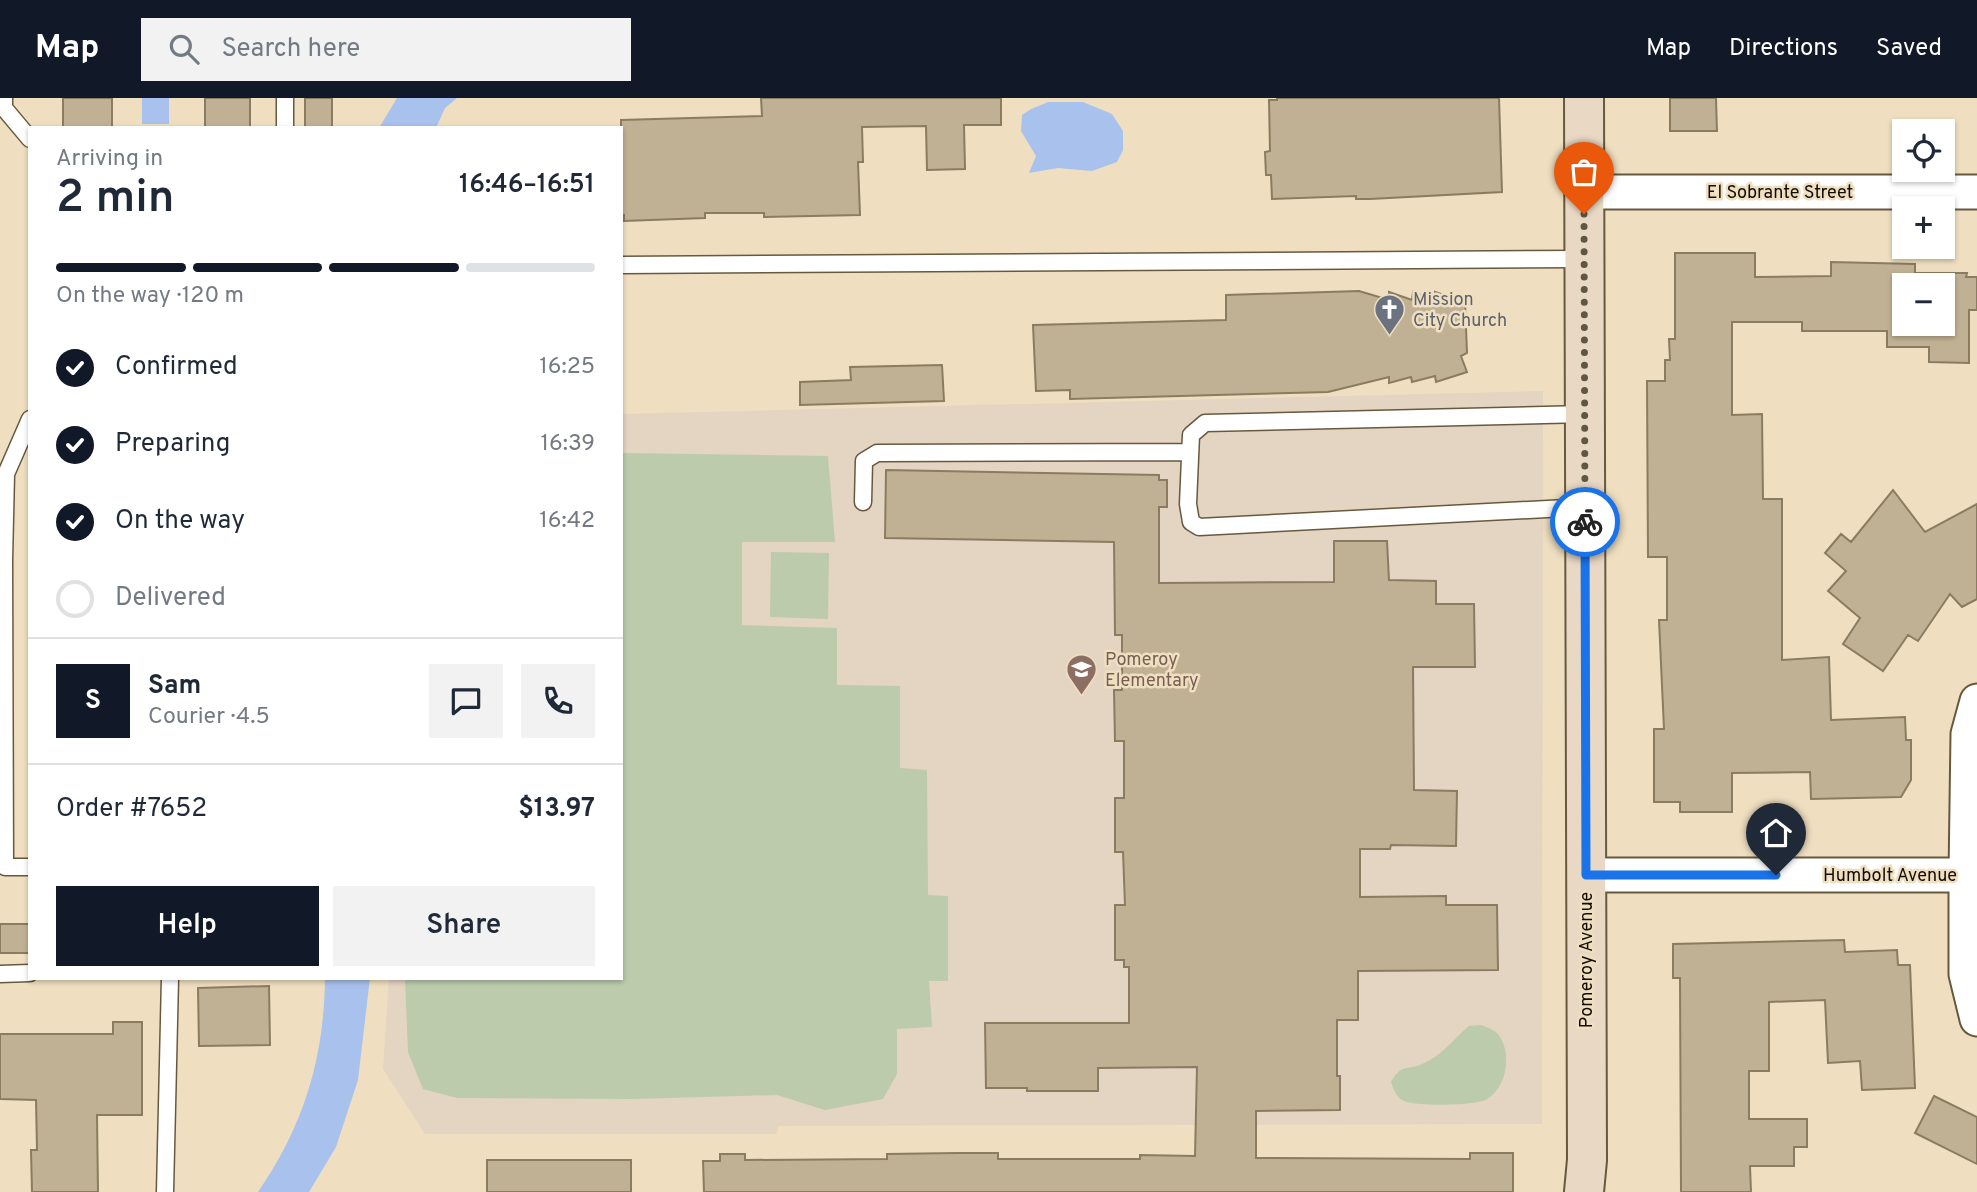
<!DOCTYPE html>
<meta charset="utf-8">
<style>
:root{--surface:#fff;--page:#f2f2f3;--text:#1f2937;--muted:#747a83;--line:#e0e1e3;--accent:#111827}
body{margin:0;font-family:Overpass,sans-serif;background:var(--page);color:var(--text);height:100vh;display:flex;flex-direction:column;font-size:26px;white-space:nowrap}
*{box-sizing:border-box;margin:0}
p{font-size:23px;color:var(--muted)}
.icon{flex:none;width:38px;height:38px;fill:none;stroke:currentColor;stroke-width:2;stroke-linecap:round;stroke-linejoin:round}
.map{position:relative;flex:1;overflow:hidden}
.side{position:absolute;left:28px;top:28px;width:595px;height:854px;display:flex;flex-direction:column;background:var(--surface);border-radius:0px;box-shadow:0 2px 5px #0004}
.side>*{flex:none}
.buttons{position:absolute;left:1892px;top:21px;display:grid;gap:14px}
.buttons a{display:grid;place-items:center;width:63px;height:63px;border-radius:0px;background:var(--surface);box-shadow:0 2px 5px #0004;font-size:35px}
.pin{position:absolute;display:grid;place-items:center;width:60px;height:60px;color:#fff;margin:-72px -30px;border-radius:50% 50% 50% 0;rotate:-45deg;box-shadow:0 0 7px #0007}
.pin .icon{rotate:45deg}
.courier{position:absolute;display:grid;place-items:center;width:70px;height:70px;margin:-35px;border:5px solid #1a73e8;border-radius:50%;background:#fff;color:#222;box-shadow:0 2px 9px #0007}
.overview em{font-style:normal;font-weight:600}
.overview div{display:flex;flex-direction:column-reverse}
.overview{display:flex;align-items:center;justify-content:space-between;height:119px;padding:0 28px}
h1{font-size:46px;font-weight:600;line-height:52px}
.bar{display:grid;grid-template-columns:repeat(4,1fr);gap:10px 7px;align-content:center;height:84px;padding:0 28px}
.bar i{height:9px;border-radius:5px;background:var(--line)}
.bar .on{background:var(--accent)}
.bar p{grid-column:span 4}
.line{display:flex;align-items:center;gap:18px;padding:0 28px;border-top:2px solid var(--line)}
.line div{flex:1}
.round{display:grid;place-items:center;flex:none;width:74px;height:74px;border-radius:0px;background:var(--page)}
ol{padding:0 28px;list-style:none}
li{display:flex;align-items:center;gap:21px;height:77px}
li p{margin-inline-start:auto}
li .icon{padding:7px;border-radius:50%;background:var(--accent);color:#fff;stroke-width:4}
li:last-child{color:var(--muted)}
li i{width:38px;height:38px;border:4px solid var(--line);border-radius:50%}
.primary-button{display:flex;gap:14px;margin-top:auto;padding:14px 28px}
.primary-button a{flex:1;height:80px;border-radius:0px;background:var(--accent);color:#fff;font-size:28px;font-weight:600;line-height:80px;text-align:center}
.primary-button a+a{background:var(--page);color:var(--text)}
header{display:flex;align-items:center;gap:42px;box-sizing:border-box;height:98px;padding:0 35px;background:var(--accent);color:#fff}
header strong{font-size:33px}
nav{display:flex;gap:38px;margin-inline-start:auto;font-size:24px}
.search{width:490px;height:63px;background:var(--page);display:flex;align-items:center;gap:18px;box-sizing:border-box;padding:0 24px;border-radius:0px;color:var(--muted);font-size:26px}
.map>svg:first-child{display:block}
.education{fill:#e4d4c2}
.green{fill:#bbcbac}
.water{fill:#a8c1ed}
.building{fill:#c1b194;stroke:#8a7c60;stroke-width:2;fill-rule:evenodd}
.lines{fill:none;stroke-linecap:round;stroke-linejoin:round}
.lane-casing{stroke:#67593e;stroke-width:19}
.street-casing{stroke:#67593e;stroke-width:37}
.secondary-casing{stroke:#67593e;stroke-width:42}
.lane{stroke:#fff;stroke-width:16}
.street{stroke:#fff;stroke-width:33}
.secondary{stroke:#e9d9c4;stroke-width:38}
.done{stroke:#5f5645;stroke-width:7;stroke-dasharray:0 12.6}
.route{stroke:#1a73e8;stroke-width:9}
.labels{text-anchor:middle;stroke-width:5;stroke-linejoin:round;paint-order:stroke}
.street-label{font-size:18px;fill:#120c03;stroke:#efdfc0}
.worship-label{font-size:18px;fill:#5b616d;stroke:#efdfc0;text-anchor:start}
.education-label{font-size:18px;fill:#785e54;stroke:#efdfc0;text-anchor:start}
</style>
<header>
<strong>Map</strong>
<div class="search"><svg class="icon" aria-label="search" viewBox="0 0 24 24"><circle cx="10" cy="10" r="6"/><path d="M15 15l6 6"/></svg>Search here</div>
<nav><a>Map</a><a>Directions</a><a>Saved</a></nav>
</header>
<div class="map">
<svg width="1977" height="1094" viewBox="0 0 1977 1094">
<rect width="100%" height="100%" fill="#efdfc0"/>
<path class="education" d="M1543 293 1542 1026 778 1028 777 1036H425L383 971 389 880H621V316Z"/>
<path class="green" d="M621 355 828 358 835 444H742V527L837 530V587L900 588V670L927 672 928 797 948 798V883H929L932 929 897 931V976L883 1001 825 1012 777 997 632 1001 457 1000 423 991 408 954 405 880H621V496L623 490Z
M771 454 829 455 828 521 770 519Z
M1481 927C1486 929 1492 931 1496 934 1513 951 1508 989 1487 1001 1477 1008 1419 1008 1407 1004 1397 1001 1394 993 1391 984 1402 965 1406 973 1422 966 1442 958 1453 941 1469 928Z"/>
<path class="water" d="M142 0H169V26H142Z
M397 0H457L445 10 436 30H379Z
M1048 4H1083L1112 16 1123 33V52L1117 64 1092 73 1058 70 1029 75 1036 58 1021 33 1022 17 1031 11Z
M325 880H370L358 982 336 1049 309 1094H258C304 1027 324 961 325 880Z"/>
<path class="building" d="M63 0H112V30H63Z
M205 0H250V30H205Z
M305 0H332V30H305Z
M761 0H1001V27H964L965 71 927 72 926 28 862 29 863 64H858L860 117 764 119V115H705V120L624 123V117H621V22L762 18Z
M1277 0H1499L1502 94 1370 101H1356V98L1272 101 1271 77H1266L1265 54 1270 53 1269 2H1277Z
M1670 0H1716L1717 33H1670Z
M1675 155H1755V179L1831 178V164L1915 166V175H1967L1966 179H1977V212H1969V265L1929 264V249H1887V233H1802V224H1732V317L1762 316 1763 401H1782V562L1829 559 1831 622 1905 619 1906 642H1911V682L1901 699 1811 701 1810 674 1732 675V714H1680V704H1654V631H1664L1659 522H1667V459H1648L1647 283H1665V262H1670L1669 241H1675ZM1904 187H1942V226H1904Z
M1359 193 1389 202V194L1412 202 1413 194 1435 203V194L1465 204 1467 255 1461 258 1467 274 1436 284 1435 278 1412 284 1411 279 1389 285V279L1328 294 1070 301V292L1036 293 1033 227 1226 222V197Z
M942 267 944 303 800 307V284L851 282 850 269Z
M886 372 1159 377V382H1167V409H1159V485L1334 484V443H1387L1389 482 1436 483V506H1474L1475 569H1413L1414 692 1457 693 1456 748 1391 747 1390 751H1360V799L1446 798V807H1497L1498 872 1358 873V922H1337V978H1340V1012L1256 1013V1060L1470 1061V1055H1513V1094H704L703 1063H720V1056H745V1062L887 1061V1056L957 1055H998V1061H1140V1057L1195 1058 1197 969 1098 970V993H1027V990H986L985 925H1129V869H1124V862H1115V807H1125L1123 754H1115V700H1124V643H1115L1114 592H1122V537H1115L1114 444 885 440Z
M1893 392 1925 434 1977 406V501L1962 509 1950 496 1918 543 1908 537 1883 573 1843 546 1860 520 1828 493 1846 473 1825 455 1841 436 1851 444Z
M0 826H30V855H0Z
M1844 842 1845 854 1897 852 1898 867H1910L1915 990 1862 992 1860 963 1828 965 1825 902 1769 904V973H1749V1021H1807V1049H1794V1068H1750L1751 1094H1681L1680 880H1673V846Z
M269 888 270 947 199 948 198 890Z
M113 924H142V1017H97L98 1094H32L31 1052H37L36 1002 0 1001V936H113Z
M1934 998 1977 1019V1066L1915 1035Z
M487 1062H631V1094H487Z"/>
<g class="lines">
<defs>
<path id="lane" d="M4 0V10L30 41
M285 30V0
M621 167 1584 161
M1585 316 1205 325 1191 337 1188 406 1191 424 1199 429 1585 409
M30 321 6 376 4 462 5 769H30
M863 404 864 363 877 355 1190 354
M0 876 30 875
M165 1094 170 880"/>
<path id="street" d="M1584 94H1977
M1977 603 1968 636 1966 777V876L1977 921
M1586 777H1966"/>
<path id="secondary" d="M1584 0 1587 1062 1584 1094"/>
</defs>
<use href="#lane" class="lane-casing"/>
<use href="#street" class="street-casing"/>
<use href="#secondary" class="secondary-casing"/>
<use href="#lane" class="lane"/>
<use href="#street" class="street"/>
<use href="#secondary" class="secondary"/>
</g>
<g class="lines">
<path class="done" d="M1584 116 1585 424"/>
<path class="route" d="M1585 424 1586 777H1776"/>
</g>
<defs>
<symbol id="church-pin" viewBox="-11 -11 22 30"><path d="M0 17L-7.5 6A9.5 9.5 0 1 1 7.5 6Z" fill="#6b7280" stroke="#efdfc0"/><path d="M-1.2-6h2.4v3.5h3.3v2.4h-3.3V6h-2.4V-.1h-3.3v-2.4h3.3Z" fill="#fff"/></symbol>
<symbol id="school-pin" viewBox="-11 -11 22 30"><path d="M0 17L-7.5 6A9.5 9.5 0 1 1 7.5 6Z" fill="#8d6e63" stroke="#efdfc0"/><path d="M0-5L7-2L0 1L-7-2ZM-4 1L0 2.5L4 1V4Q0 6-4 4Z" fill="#fff"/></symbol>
</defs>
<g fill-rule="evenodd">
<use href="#church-pin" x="1372" y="194" width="35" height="47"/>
<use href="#school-pin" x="1064" y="554" width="35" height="47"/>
</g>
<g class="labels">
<g class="street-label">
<text x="1780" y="100">El Sobrante Street</text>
<text x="1890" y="783">Humbolt Avenue</text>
<text transform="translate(1586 862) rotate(-90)" y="6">Pomeroy Avenue</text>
</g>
<g class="worship-label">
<text x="1413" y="207">Mission<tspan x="1413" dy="21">City Church</tspan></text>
</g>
<g class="education-label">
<text x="1105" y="567">Pomeroy<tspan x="1105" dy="21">Elementary</tspan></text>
</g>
</g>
</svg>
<div class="buttons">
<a><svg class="icon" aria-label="locate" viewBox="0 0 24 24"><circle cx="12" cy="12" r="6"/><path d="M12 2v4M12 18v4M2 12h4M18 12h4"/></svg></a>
<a>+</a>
<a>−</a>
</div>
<div class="pin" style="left:1584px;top:116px;background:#ea580c"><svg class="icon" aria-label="bag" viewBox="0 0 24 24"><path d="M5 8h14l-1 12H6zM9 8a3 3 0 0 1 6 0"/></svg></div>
<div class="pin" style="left:1776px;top:777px;background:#1f2937"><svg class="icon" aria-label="home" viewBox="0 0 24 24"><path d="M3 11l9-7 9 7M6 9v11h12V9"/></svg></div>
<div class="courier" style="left:1585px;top:424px"><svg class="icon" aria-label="bike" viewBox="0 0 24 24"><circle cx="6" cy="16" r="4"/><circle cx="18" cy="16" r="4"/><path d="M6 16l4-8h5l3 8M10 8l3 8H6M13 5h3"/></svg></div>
<section class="side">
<div class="overview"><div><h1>2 min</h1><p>Arriving in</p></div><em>16:46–16:51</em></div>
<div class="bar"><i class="on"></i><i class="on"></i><i class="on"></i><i></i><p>On the way · 120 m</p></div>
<ol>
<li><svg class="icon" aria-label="check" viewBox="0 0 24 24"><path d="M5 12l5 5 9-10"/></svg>Confirmed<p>16:25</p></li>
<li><svg class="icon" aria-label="check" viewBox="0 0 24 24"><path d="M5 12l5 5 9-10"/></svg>Preparing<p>16:39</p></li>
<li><svg class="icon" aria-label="check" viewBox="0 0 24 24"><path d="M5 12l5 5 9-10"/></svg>On the way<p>16:42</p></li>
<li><i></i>Delivered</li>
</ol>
<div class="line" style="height:126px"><b class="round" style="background:var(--accent);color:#fff">S</b><div><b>Sam</b><p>Courier · 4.5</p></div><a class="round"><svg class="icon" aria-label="chat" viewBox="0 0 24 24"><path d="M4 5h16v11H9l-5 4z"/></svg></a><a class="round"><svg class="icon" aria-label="phone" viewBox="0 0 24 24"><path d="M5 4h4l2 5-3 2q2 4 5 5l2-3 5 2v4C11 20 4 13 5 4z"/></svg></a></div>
<div class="line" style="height:91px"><div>Order #7652</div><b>$13.97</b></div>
<div class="primary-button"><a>Help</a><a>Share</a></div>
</section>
</div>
